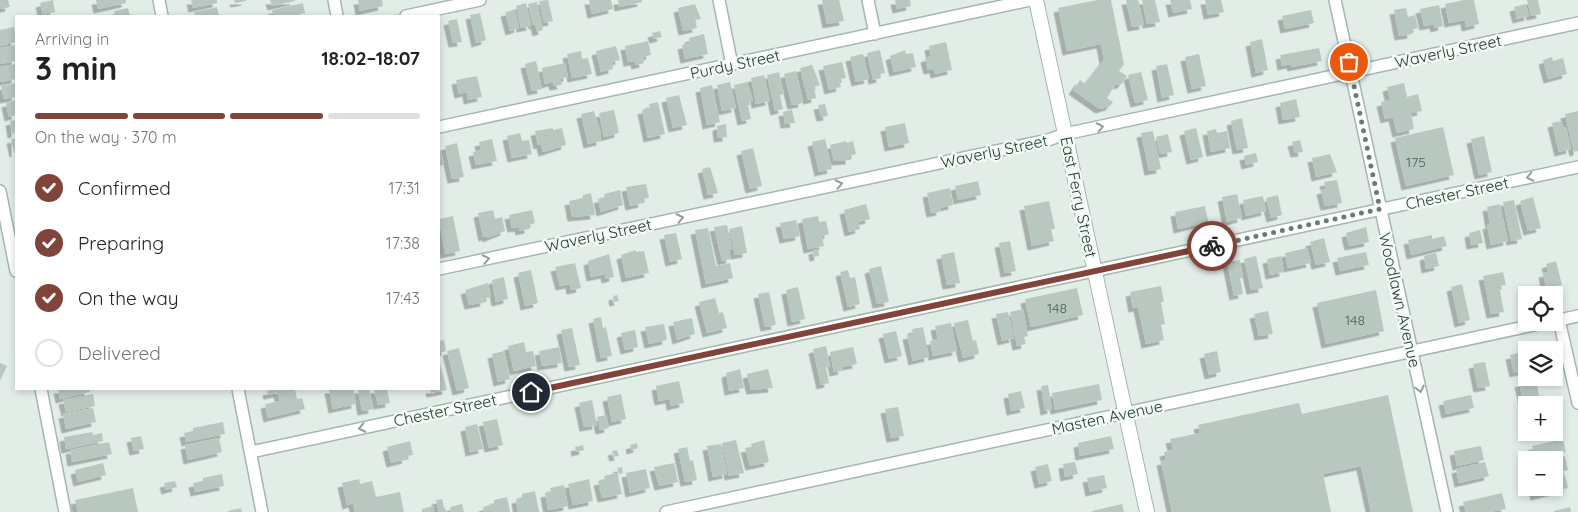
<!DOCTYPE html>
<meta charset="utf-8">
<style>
:root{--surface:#fff;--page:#f2f2f2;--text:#222;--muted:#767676;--line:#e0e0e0;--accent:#82433a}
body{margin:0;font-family:Quicksand,sans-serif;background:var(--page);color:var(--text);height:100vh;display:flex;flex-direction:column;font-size:19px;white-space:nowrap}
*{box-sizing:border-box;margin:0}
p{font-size:16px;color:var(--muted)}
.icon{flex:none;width:28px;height:28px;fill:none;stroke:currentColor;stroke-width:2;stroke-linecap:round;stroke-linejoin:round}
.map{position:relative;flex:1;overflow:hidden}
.details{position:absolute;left:15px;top:15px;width:425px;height:375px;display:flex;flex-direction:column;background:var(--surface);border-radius:0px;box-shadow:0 2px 8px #0003}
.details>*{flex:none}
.buttons{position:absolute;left:1518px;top:286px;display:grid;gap:10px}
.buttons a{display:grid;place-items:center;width:45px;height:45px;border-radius:0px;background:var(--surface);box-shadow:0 2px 8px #0003;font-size:25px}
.pin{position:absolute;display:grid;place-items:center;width:42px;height:42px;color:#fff;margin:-21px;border:2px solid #fff;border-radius:50%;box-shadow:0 1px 5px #0007}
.courier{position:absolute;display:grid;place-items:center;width:50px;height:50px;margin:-25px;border:4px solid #82433a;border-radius:50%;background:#fff;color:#222;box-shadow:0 1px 6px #0007}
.head em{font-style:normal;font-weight:700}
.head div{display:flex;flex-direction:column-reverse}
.head{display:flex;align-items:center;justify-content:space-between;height:85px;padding:0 20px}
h1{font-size:32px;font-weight:700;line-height:38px}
.bar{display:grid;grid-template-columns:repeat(4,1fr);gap:8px 5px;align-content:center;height:60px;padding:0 20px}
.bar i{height:6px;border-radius:4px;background:var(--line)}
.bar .on{background:var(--accent)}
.bar p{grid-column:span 4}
ol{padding:0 20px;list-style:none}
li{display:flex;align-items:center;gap:15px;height:55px}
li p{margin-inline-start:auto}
li .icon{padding:5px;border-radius:50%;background:var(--accent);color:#fff;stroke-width:4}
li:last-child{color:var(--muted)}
li i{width:28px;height:28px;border:2px solid var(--line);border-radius:50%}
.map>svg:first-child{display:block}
.building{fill:#b8c8c0;filter:url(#shadow)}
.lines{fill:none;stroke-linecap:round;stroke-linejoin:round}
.minor-casing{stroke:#a5b6ae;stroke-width:14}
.tertiary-casing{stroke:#a5b6ae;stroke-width:16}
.minor{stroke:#fff;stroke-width:11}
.tertiary{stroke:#fff;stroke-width:14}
.oneway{stroke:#90a09a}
.done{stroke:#667d73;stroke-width:5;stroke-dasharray:0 9}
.route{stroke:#82433a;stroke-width:6}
.labels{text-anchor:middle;stroke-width:5;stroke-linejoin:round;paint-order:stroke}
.number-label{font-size:14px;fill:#486257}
.street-label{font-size:16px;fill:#224034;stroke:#f4faf6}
</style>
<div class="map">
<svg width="1578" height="512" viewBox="0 0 1578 512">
<defs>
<filter id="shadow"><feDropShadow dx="-4.5" dy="4.5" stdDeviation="0" flood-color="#0004"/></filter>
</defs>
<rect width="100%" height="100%" fill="#e3ede8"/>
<path class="building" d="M0 0H8L10 7 0 9Z
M53 0 55 12 43 15 40 3Z
M96 0H126V3L98 9Z
M191 0H217V3L193 8Z
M234 0H246V1L235 3Z
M270 0H295V1L272 6Z
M358 0H382L383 6 360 11Z
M548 0 553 21 544 23 539 1Z
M589 0H611L613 9 592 14Z
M618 0H642V2L619 7Z
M822 0H839L844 21 827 24Z
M895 0H910L911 6 897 9Z
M1097 0H1111L1124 64 1119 71 1127 76 1122 84 1115 85 1107 98 1113 102 1110 106 1100 109 1073 90 1080 80 1085 84 1104 60 1101 44 1067 51 1058 8Z
M1126 0H1138L1144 25 1132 27Z
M1142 0H1155L1160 22 1147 24Z
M1170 0H1190L1192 9 1173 13Z
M1205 0H1221L1224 12 1208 15Z
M1464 0H1474L1479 24 1466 27 1465 20 1449 23 1445 4Z
M1527 0H1538L1541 14 1531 16Z
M537 2 543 30 537 32 535 24 533 25 528 4Z
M303 3 305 13 290 16H274L272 10Z
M526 3 531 26 521 28 516 6Z
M695 4 701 19 695 20 697 28 683 31 678 8Z
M1526 4 1529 16 1517 19 1514 7Z
M1439 5 1443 26 1435 28 1434 24 1424 26 1420 9Z
M217 7 219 16H195L194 12Z
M128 8 130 16H115L114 11Z
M1406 8 1408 17 1415 15 1418 28 1411 30 1412 34 1399 36 1394 10Z
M515 10 519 28 510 31 505 12Z
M1311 10 1314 23 1285 29 1282 16Z
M480 13 486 40 476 43 470 15Z
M457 19 462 42 453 43 448 21Z
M14 27 16 42 0 46V30Z
M660 31 662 37 654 39 652 33Z
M704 34 708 54 685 59 682 45 690 43 689 38Z
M1262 39 1268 70 1256 73 1250 42Z
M648 41 651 55 643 57 644 63 636 65 635 61 628 62 625 46Z
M946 42 952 70 935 74 934 69 928 70 925 58 931 56 929 46Z
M16 45V61L0 64V48Z
M616 46 620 60 612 62 613 69 601 72 596 51Z
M1319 48 1322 61 1292 67 1291 64 1282 66 1280 55Z
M880 50 885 73 880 74 881 78 873 80 867 53Z
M905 50 906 54 913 53 916 67 894 72 890 56Z
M581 51 582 59 588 58 592 74 572 78 567 54Z
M863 54 869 79 856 82 850 57Z
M1199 54 1206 86 1192 89 1185 57Z
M1552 57 1553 61 1563 58 1567 74 1548 79 1543 60Z
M536 61 542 89 532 91 525 64Z
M842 62 846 78 839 79 841 87 829 90 823 66Z
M565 63 568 77 560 79 562 85 554 86 553 82 545 84 542 68Z
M16 64V79L0 82V67Z
M1167 64 1174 95 1162 98 1156 66Z
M812 65 820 85 814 87 816 98 808 100 800 68Z
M796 71 803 103 792 105 784 74Z
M779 72 784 94 780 95 783 109 775 111 767 75Z
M1141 72 1148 100 1135 103 1128 75Z
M764 75 770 101 756 104 751 78Z
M477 76 482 97 468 100 467 92 459 94 456 80Z
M730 82 736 108 722 111 717 85Z
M747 82 753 100 749 101 750 105H748L751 119 742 121 734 85Z
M16 83V97L4 99 1 86Z
M1404 83 1407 97 1418 94 1422 111 1411 113 1414 129 1397 133 1393 117 1385 119 1381 102 1390 100 1387 87Z
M712 85 720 122 707 125 700 88Z
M679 95 687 125 673 128 666 98Z
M1296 99 1300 117 1283 120 1280 103Z
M16 100V115L9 117 6 103Z
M658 102 665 134 648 138 642 110 650 108 649 104Z
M825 104 828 116 821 117 818 105Z
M614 110 619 133 604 137 599 113Z
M792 110 795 123 785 124 783 112Z
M594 111 600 130 601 141 588 144 581 114Z
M1578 111V151L1574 152 1565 114Z
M1242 118 1248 148 1237 150 1231 121Z
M16 120V133L12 134 10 121Z
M1561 121 1563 127H1566L1571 149 1559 152 1552 123Z
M905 123 909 143 889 147 885 127Z
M726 124 727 137 718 138 717 126Z
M1443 127 1454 175 1406 186 1395 138Z
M553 128V130L562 128 566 145 543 152 541 144 538 145 535 131Z
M1196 128 1203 157 1191 160 1184 131Z
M1216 129 1217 133 1227 131 1230 148 1211 152 1207 131Z
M1153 131 1161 169 1149 171 1141 133Z
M520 133 522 141 529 140 532 154 512 158 507 136Z
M1168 134 1172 152 1160 154 1156 137Z
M1484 136 1492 172 1479 175 1471 139Z
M16 138V152L14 153 11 139Z
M492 139 497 161 476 165 473 152 481 150 479 142Z
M825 139 832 169 819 172 812 142Z
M1300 140 1303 152 1295 153 1292 142Z
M846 141 847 143 853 141 856 154 850 156V160L834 161 830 145Z
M457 143 464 177 452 179 445 146Z
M753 148 762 186 750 189 741 151Z
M441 150 444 165 439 166V151Z
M1256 153 1258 162 1246 165 1244 156Z
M1330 154 1337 172 1316 177 1312 158Z
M710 167 718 193 708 195 702 169Z
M1337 180 1342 203 1325 206 1321 190 1326 189 1324 182Z
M978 181 981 195 958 200 955 186Z
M646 184 649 198 642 199 643 203 630 206 626 187Z
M950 188 953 205 940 208 941 211 931 213 927 193Z
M620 190 623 205 601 212 598 199 605 197 604 194Z
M591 193 595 215 572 217 569 201 583 198V195Z
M1237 194 1242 218 1227 222 1222 197Z
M1278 195 1282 215 1271 218 1266 198Z
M1263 196 1266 211 1246 216 1243 200Z
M1533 197 1541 228 1528 231 1520 201Z
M1514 200 1522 239 1511 241 1503 202Z
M1049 201 1055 229H1051L1054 241 1032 246 1024 206Z
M866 204 870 219 858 222 860 229 849 232 844 210Z
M1500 204 1508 241 1491 245 1487 225 1490 224 1487 207Z
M1205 206 1209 225 1200 227V224L1178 229 1175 212Z
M493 210 495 219 502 217 505 231 487 238V236L483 237 478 213Z
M532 210 535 223 529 225V229L520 231 519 227 512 228 509 215Z
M453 216 460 251 445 254 439 219Z
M818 216 819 222 826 221 829 234 822 236 824 246 808 249 802 219Z
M796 220 800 236 784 239 780 223Z
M727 225 732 250H729L731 259 722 261 714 227Z
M742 226 747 253 735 255 729 229Z
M1366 227 1369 242 1349 246 1346 233Z
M708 228 716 266 730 263 733 278 706 284 695 230Z
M1480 230 1483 243 1471 245 1469 233Z
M676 233 682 259 670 262 664 235Z
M1432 235V239L1444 236 1447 246 1411 255 1408 240Z
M1324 238 1330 262 1316 265 1310 242Z
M1010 241 1016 271 1005 273 999 243Z
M1307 248 1311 263 1288 268 1285 253Z
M818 249 819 256 814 257 813 250Z
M636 250V252L644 251 649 273 626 278 621 255Z
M954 252 960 283 947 285 941 255Z
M1366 252 1369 265 1340 271 1337 258Z
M1436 253 1439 266 1426 269 1424 256Z
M609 254 614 277 606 279 605 274 591 277 588 261Z
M1256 256 1263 288 1251 290 1244 259Z
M1281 256 1284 272 1270 275 1267 259Z
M1240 260 1243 278H1240L1243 294 1234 296 1227 262Z
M1556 261 1562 285 1546 288 1543 273 1548 272 1546 264Z
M575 263 581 288 571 290 570 284 560 286 555 267Z
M881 266 889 302 877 304 869 269Z
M531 270 538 303 525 306 518 273Z
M848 270 850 278 855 277 860 304 848 307 840 272Z
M1503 272 1506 285 1499 286 1504 312 1491 314 1483 276Z
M504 277 508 299 496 302 492 280Z
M488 283 491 297 484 299 485 302 469 305 465 290Z
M1462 284 1470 320 1459 323 1451 287Z
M1161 286 1164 302H1161L1165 324 1161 325 1164 340 1146 344 1138 307 1133 308 1130 292Z
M798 287 805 319 792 322 786 290Z
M1077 288 1083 315 1031 327 1025 299Z
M1376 290 1384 331 1326 344 1317 303Z
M769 292 776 325 765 327 758 294Z
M617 295 619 301 614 302 613 296Z
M715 298 719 313 723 312 727 328 707 333 699 302Z
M1023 309 1028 336 1024 337 1026 344 1017 346 1010 312Z
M1268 311 1273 334 1259 336 1254 314Z
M1008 312 1014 338 1002 341 996 314Z
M601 317 603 328 606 327 612 356 601 358 593 319Z
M692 318 695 334 677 340 673 322Z
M968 320 973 341 976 340 979 354 963 358 954 323Z
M951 323 957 351 933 356 930 341 938 339 935 326Z
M664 324 667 340 649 344 645 327Z
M923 327 929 357 913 361 907 335 913 334 912 329Z
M572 328 580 365 569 367 561 330Z
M635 330 638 347 625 350 621 333Z
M896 331 902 356 889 359 883 334Z
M444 340 446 351 439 353V341Z
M524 342 526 352 533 351 536 366 514 371 508 346Z
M826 346 830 366 826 367 829 383 821 385 813 349Z
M559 347 562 363 542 366 539 351Z
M853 347 857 364 842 367 843 370 834 372 830 352Z
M459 348 469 388 457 391 447 351Z
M504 351 510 379 498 382 492 354Z
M1217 351 1221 372 1209 375 1204 354Z
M1526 351V370L1514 373 1510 355Z
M439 360 447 390 431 393 430 389H439Z
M1485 362 1490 386 1478 388 1473 364Z
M0 363 7 366 0 381Z
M740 369 744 388 729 391 726 373Z
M768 369 773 388 751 390 747 374Z
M1536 379 1539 396 1523 400 1519 383Z
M679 381 684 403 671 406 670 399 659 401 656 386Z
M1099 384 1102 400 1055 410 1052 393Z
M1048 385 1052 409 1045 411 1041 386Z
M58 389H89L90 392 60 399Z
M276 389H295L297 399 302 398 305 409 268 418 265 404 280 401 278 393 268 395 267 391Z
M329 389H353L356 404 333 409Z
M358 389H369L373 409 362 411Z
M374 389H387L390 403 378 405Z
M1021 391 1025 408 1011 411 1008 394Z
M93 394 95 406 66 412 63 400Z
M621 394 626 419 612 422 607 397Z
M1388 395 1413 512H1371L1361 466 1323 474 1331 512H1172L1161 461 1166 460 1164 452 1173 450 1170 439 1200 433 1198 425 1299 403 1302 414Z
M1471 395 1474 408 1446 414 1443 401Z
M592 400 597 425 584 427 579 403Z
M898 407 904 436 891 438 885 409Z
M93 408 96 422 66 429 63 414Z
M606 415 609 428 600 430 597 417Z
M497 419 503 445 489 448 483 422Z
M223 422 225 434 186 442 184 433 193 431V428Z
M477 424 483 449 470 452 465 427Z
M92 432 93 435 102 433 103 441 66 449 64 437Z
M141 436 144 449 134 451 131 438Z
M1111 436 1114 449 1080 456 1078 443Z
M219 438 222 452 188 460 185 445Z
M1563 439 1566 452 1535 459 1532 446Z
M736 440 744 473 729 476 722 443Z
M764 440 769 462 750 466 745 448 752 447 751 444Z
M410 441 413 455 406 456 407 459 391 463 387 447Z
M109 442 112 454 72 462 70 450Z
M637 443 638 448 631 450 630 445Z
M721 444 727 474 713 477 707 446Z
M583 445 584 450 576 452 575 447Z
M1481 446 1484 460 1457 466 1454 451Z
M687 447 690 461 693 460 697 480 685 482 678 449Z
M617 450 619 456 614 457 612 451Z
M1565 456 1568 470 1554 473V459Z
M1075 462 1078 474 1065 477 1063 464Z
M1485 462 1489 476 1459 483 1456 469Z
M103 463 106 475 78 482 75 470Z
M674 463 678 482 659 486 654 467Z
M1048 464 1052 481 1039 484 1035 467Z
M622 467 623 473 619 474 617 468Z
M646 469 650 488 630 493 626 473Z
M617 473 622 494 602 498 598 481 605 480 604 476Z
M222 474 224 486 195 492 193 483 203 481V478Z
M1104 475 1107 488 1090 492 1087 478Z
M1565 475 1568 488 1535 496 1533 488H1554V477Z
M359 479 360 484 372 481 376 497 400 492 404 512H355L353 503 347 505 342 483Z
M589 479 593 501 573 505 568 484Z
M175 481 177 487 166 490 164 483Z
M564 485 568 506 548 510 545 493 551 492 550 488Z
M133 488 138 512H78L75 500Z
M535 491 539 512H518L516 499 522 498V494Z
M1502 493 1506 509 1489 512H1466L1463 502Z
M507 497 510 512H484L483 507 494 504V500Z
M442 499 444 507 447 512H439L436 500Z
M462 504 464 512H451L450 507Z
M1122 504 1124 512H1092V511Z
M433 506 434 512H422V509Z
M1570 507 1571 512H1554V511Z
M241 508 242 512H228V511Z"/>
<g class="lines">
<defs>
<path id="minor" d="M159 0 162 16
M334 0 337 16
M719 0 732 65
M868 0 875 34
M1335 0 1447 512
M406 16 480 0
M439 127 1030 0
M0 191 16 271
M439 269 1048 140 1065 134 1578 23
M1559 320 1578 403
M1554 321 1578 316
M41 389 65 512
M238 389 262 512
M251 452 1578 167
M666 512 1548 322"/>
<path id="tertiary" d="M1036 0 1147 512"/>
</defs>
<use href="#minor" class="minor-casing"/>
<use href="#tertiary" class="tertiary-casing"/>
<use href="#minor" class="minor"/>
<use href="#tertiary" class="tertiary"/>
</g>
<defs><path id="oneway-chevron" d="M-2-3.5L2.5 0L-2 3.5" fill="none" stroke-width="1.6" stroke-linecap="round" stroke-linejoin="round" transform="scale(1.25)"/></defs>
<g class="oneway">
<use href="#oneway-chevron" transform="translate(1100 127) rotate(-12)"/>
<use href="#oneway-chevron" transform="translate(1530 177) rotate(168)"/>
<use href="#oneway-chevron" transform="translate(839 184) rotate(-12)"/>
<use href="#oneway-chevron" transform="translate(680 218) rotate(-12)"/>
<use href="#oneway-chevron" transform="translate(486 259) rotate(-12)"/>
<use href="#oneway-chevron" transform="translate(1420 389) rotate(78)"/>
<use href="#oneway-chevron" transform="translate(362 428) rotate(168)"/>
</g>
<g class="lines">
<path class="done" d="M1212 246 1380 209 1349 62"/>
<path class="route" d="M531 392 1212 246"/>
</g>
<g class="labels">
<g class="number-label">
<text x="1416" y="167">175</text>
<text x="1057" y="313">148</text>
<text x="1355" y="325">148</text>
</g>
<g class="street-label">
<text transform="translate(1448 51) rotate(-12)" y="6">Waverly Street</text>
<text transform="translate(735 64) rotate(-12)" y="6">Purdy Street</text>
<text transform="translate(994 151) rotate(-12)" y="6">Waverly Street</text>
<text transform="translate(1457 193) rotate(-12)" y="6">Chester Street</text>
<text transform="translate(1079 197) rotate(78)" y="6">East Ferry Street</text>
<text transform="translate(598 235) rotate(-12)" y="6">Waverly Street</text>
<text transform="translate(1400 300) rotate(77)" y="6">Woodlawn Avenue</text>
<text transform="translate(445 410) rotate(-12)" y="6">Chester Street</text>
<text transform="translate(1107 417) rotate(-12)" y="6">Masten Avenue</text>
</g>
</g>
</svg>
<div class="buttons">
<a><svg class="icon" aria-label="locate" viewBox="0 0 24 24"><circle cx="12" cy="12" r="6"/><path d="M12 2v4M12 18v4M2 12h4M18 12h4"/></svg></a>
<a><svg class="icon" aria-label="layers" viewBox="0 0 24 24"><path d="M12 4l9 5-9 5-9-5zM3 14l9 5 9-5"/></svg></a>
<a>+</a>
<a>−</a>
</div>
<div class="pin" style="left:1349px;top:62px;background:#ea580c"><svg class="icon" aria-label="bag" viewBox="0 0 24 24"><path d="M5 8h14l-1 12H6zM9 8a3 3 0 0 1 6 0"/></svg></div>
<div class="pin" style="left:531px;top:392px;background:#1f2937"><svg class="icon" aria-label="home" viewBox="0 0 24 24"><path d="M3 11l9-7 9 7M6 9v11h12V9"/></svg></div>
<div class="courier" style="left:1212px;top:246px"><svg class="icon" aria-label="bike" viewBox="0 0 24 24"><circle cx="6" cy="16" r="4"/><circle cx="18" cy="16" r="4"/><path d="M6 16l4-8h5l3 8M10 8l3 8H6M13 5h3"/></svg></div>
<section class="details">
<div class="head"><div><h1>3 min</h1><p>Arriving in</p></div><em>18:02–18:07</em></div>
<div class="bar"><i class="on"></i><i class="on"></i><i class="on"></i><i></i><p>On the way · 370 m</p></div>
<ol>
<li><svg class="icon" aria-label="check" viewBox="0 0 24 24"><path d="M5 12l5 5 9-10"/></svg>Confirmed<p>17:31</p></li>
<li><svg class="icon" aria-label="check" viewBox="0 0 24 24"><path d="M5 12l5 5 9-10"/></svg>Preparing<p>17:38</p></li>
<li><svg class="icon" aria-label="check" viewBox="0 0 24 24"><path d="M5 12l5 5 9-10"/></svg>On the way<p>17:43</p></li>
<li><i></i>Delivered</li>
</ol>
</section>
</div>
